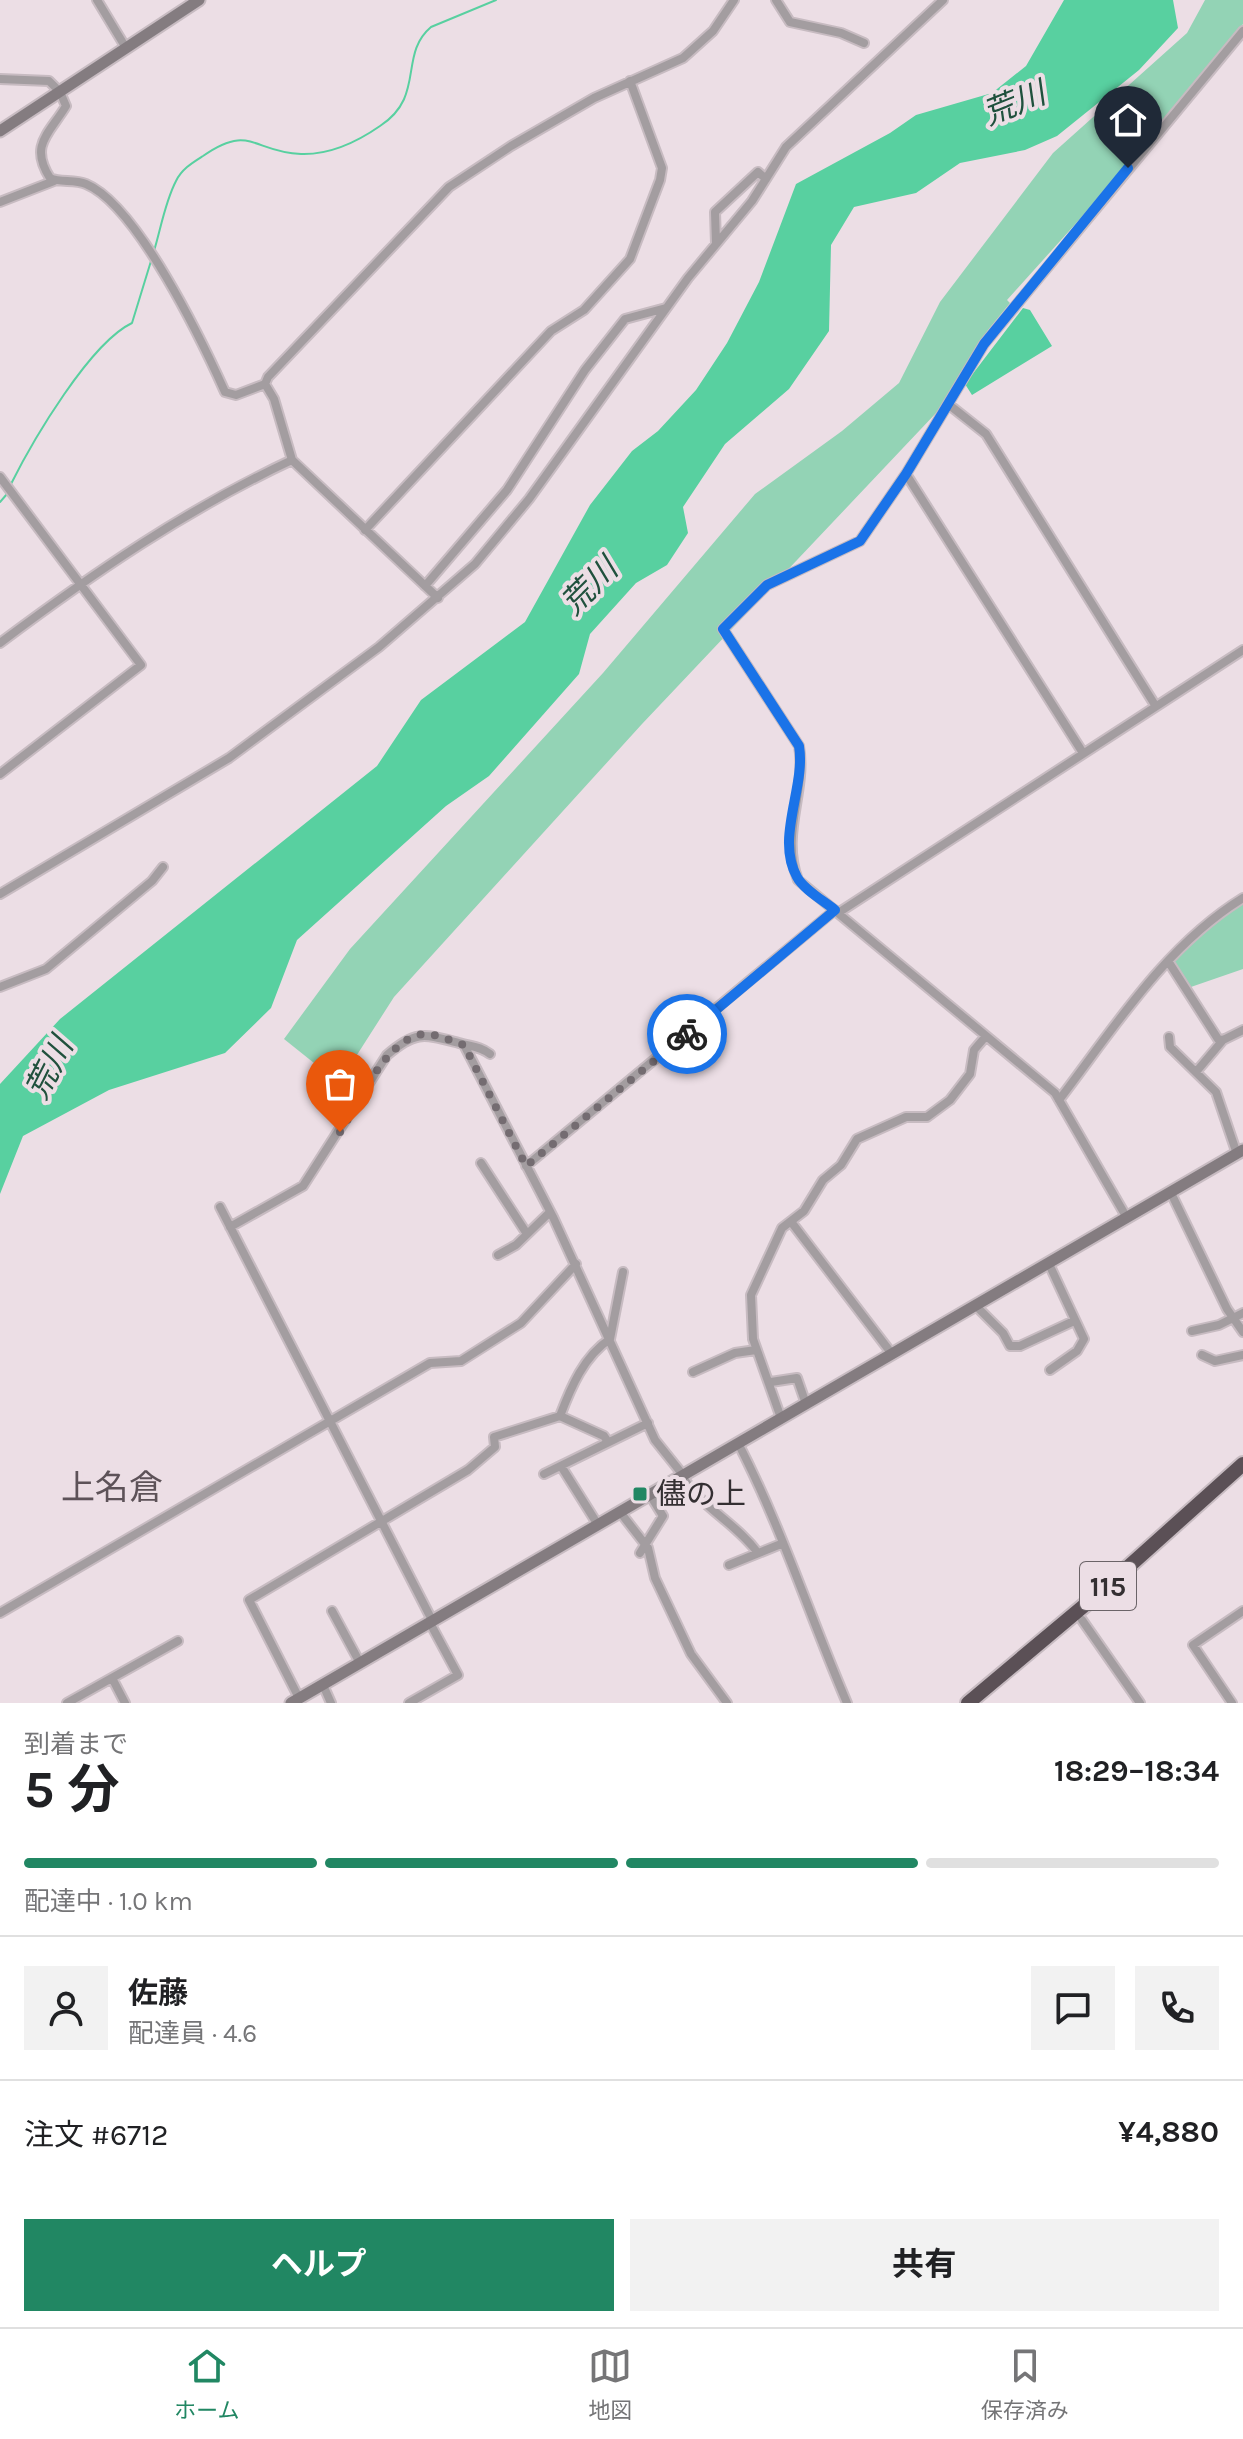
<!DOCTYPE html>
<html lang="ja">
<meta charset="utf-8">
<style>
:root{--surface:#fff;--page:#f2f2f2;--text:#202124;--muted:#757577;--line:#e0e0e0;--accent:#218763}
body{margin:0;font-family:Karla,"Noto Sans JP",sans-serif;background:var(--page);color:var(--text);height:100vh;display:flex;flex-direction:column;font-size:30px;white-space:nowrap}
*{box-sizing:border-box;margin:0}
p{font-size:26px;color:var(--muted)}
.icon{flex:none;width:44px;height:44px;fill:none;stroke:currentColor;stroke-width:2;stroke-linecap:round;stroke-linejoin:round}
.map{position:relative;height:1703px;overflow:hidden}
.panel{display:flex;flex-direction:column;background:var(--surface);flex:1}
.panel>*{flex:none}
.pin{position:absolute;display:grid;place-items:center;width:68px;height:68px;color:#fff;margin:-82px -34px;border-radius:50% 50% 50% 0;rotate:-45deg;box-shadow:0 0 8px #0007}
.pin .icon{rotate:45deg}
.courier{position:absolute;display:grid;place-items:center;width:80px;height:80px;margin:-40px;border:6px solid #1a73e8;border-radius:50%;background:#fff;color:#222;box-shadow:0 2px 10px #0007}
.headline em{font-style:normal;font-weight:700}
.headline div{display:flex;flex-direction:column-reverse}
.headline{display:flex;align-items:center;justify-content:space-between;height:136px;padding:0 24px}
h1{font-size:52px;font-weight:700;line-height:60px}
.bar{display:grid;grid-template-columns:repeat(4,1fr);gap:12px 8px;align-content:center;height:96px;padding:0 24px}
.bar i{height:10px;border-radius:6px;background:var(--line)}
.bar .active{background:var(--accent)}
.bar p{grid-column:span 4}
.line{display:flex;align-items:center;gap:20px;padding:0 24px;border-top:2px solid var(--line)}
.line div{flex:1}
.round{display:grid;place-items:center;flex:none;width:84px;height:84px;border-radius:0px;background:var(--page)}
.primary-button{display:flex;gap:16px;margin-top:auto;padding:16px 24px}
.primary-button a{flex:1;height:92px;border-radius:0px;background:var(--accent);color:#fff;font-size:32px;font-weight:700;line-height:92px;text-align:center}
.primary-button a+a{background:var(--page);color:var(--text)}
.tabs{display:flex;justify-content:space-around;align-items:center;height:112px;border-top:2px solid var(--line);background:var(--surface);font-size:22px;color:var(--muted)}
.tabs a{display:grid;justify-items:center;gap:4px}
.tabs .active{color:var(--accent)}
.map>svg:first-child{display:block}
.green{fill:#93d3b5}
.water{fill:#58d0a0}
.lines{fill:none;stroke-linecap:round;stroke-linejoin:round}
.stream{stroke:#58d0a0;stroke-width:2}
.street-casing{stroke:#c7bbc1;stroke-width:12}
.secondary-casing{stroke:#c7bbc1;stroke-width:15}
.highway-casing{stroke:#c7bbc1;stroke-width:18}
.street{stroke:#a39da0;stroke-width:8}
.secondary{stroke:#847c80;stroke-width:11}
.highway{stroke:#5b5056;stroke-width:14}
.done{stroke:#746c71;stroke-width:8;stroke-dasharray:0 14.4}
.route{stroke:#1a73e8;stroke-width:10}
.poi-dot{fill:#218763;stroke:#ecdee5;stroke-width:3}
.labels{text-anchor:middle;stroke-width:8;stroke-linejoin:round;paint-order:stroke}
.shield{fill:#ecdee5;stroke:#6b6468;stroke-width:2}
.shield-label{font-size:28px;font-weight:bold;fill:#342f32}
.poi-label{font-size:30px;fill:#342f32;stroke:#ecdee5;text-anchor:start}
.water-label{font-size:32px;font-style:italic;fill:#20513d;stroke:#ecdee5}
.quarter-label{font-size:34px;fill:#5d5258;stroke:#ecdee5}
</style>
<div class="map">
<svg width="1243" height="1703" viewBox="0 0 1243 1703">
<rect width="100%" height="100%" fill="#ecdee5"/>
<path class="green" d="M1205 0H1243V24L1124 170 1007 300 1010 303 988 330 953 393 937 412 642 724 394 997 339 1083 284 1039 350 949 603 673 755 494 842 431 899 383 940 302 1053 153 1187 33Z
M1243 901V969L1188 988 1170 961 1190 940Z"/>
<path class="water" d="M1064 0H1173L1178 28 1139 70 1057 136 1025 150 960 163 916 193 854 207 831 245 829 331 789 389 725 444 683 507 688 533 667 565 636 583 590 634 579 674 489 776 446 806 297 940 271 1008 225 1053 109 1090 23 1136 0 1194V1084L60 1019 377 766 421 700 525 622 590 505 632 451 658 431 696 390 727 343 759 282 796 184 890 133 916 115 992 93 1026 66Z
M1023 308 1030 310 1052 346 972 395 965 384Z"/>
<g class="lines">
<path class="stream" d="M154 251C161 228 165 202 176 181 182 169 192 163 203 156 250 123 253 152 301 154 330 155 357 142 380 126 426 96 398 55 431 27L496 0
M11 484C33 440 90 343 132 323L151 261
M0 502 7 494"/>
<defs>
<path id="street" d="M97 0 126 48
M776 0 790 22 841 33 864 43
M0 79 49 81 60 92 66 106C49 134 29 145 50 178 60 183 74 179 86 184 137 205 202 341 225 392L236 395 265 384 274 399 292 460 438 598
M0 202 54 181
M716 244 715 212 758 172 766 179
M265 384 268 377 449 187 511 146 594 98 683 58 713 31 734 0
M948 404 986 434 1155 705
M906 474 1083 753
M0 477 141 665 0 774
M365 530 551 331 584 310 630 259 660 180 662 168 630 81
M425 586 507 490 585 370 625 319 666 308
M0 643C92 574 187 509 292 460
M0 894 229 758 379 647 475 564 529 499 688 278 752 201 786 147 943 0
M838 913 1243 650
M1168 961 1218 1039 1223 1040 1243 1030
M0 987 46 969 152 881 163 867
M1169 1037 1170 1047 1216 1092 1237 1154
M464 1045 553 1217 655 1440 683 1475
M1196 1072 1223 1040
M1059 1100C1114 1028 1165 946 1243 898
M481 1163 527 1234
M526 1166 835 910
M1171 1193 1227 1309 1243 1332
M220 1207 433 1622
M1127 1218 1055 1093 798 880C780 834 807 791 799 746L723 629 767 585 860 541 906 474 984 344 1243 31
M792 1223 892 1354
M230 1227 303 1186 387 1055C416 1030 424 1034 459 1043 472 1047 479 1046 490 1054
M498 1255 516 1245 550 1212
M1049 1264 1084 1339 1077 1351 1050 1370
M976 1306 1003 1333 1010 1346H1020L1074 1321
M1192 1331 1219 1325 1243 1313
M1202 1355 1215 1361 1243 1355
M693 1372 735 1353 756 1350
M771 1382 797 1378 806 1404
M560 1416C571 1387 584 1356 610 1339L623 1272
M781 1418 753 1339 751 1295 782 1228 804 1211 823 1180 841 1165 857 1139 906 1117H927L950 1100 970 1074 974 1050 986 1036
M738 1443C781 1526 810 1617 847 1703
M561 1466 598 1525
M544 1474 648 1423
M682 1476C702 1508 736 1523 758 1553
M620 1512 648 1548 655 1578 691 1654 727 1703
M640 1553 663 1516 650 1495
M729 1565 781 1544
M332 1611 360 1663
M0 1613 430 1363 461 1361 521 1323 576 1264
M1082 1620 1140 1703
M112 1678 125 1703
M323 1685 331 1703
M299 1698 249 1600 468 1470 495 1447 494 1437 560 1416 604 1436 608 1442
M67 1703 178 1641
M409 1703 458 1675 430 1623
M1232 1703 1193 1645 1243 1611"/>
<path id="secondary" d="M0 131 199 0
M291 1703 1243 1150"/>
<path id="highway" d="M968 1703 1098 1594 1243 1464"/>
</defs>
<use href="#street" class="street-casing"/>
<use href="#secondary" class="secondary-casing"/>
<use href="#highway" class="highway-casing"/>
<use href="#street" class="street"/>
<use href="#secondary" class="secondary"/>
<use href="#highway" class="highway"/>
</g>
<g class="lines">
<path class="done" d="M340 1132C358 1104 389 1032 428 1034 440 1035 453 1042 464 1045L526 1166 687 1034"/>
<path class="route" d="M687 1034 835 910C824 901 804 890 797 877 775 838 806 787 799 746L723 629 767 585 860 541 906 474 984 344 1128 168"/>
</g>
<rect class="poi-dot" x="632" y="1486" width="16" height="16" rx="4"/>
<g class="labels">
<rect class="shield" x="1080" y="1562" width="56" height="48" rx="6"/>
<g class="shield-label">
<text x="1108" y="1596">115</text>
</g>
<g class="poi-label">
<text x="656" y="1504">儘の上</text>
</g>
<g class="water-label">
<text transform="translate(1014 103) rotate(-22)" y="11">荒川</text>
<text transform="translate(589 586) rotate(-45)" y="11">荒川</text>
<text transform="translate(49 1068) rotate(-63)" y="11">荒川</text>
</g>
<g class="quarter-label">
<text x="112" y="1499">上名倉</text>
</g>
</g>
</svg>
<div class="pin" style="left:340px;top:1132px;background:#ea580c"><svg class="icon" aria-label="bag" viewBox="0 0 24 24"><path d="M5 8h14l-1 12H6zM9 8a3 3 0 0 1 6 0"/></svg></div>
<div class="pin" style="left:1128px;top:168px;background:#1f2937"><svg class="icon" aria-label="home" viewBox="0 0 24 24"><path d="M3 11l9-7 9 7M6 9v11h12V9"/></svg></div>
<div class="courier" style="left:687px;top:1034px"><svg class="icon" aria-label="bike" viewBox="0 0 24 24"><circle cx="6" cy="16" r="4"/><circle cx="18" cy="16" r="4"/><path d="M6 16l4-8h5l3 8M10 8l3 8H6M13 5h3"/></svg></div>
</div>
<section class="panel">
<div class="headline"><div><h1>5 分</h1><p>到着まで</p></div><em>18:29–18:34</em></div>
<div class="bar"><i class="active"></i><i class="active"></i><i class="active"></i><i></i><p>配達中 · 1.0 km</p></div>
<div class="line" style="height:144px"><a class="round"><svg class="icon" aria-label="person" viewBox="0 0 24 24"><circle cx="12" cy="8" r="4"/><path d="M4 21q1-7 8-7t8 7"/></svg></a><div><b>佐藤</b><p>配達員 · 4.6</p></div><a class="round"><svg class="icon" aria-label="chat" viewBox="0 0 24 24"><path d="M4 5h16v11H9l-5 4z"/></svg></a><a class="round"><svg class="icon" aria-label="phone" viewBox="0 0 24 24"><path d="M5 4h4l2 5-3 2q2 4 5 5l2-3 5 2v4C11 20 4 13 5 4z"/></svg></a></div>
<div class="line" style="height:104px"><div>注文 #6712</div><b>¥4,880</b></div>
<div class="primary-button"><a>ヘルプ</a><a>共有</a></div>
</section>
<nav class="tabs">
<a class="active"><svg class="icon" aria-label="home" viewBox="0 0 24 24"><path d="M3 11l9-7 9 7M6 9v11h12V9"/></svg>ホーム</a>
<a><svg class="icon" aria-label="map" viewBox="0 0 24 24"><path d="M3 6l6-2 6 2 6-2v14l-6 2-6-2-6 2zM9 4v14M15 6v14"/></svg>地図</a>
<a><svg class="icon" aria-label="saved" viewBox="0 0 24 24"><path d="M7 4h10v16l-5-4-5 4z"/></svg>保存済み</a>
</nav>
